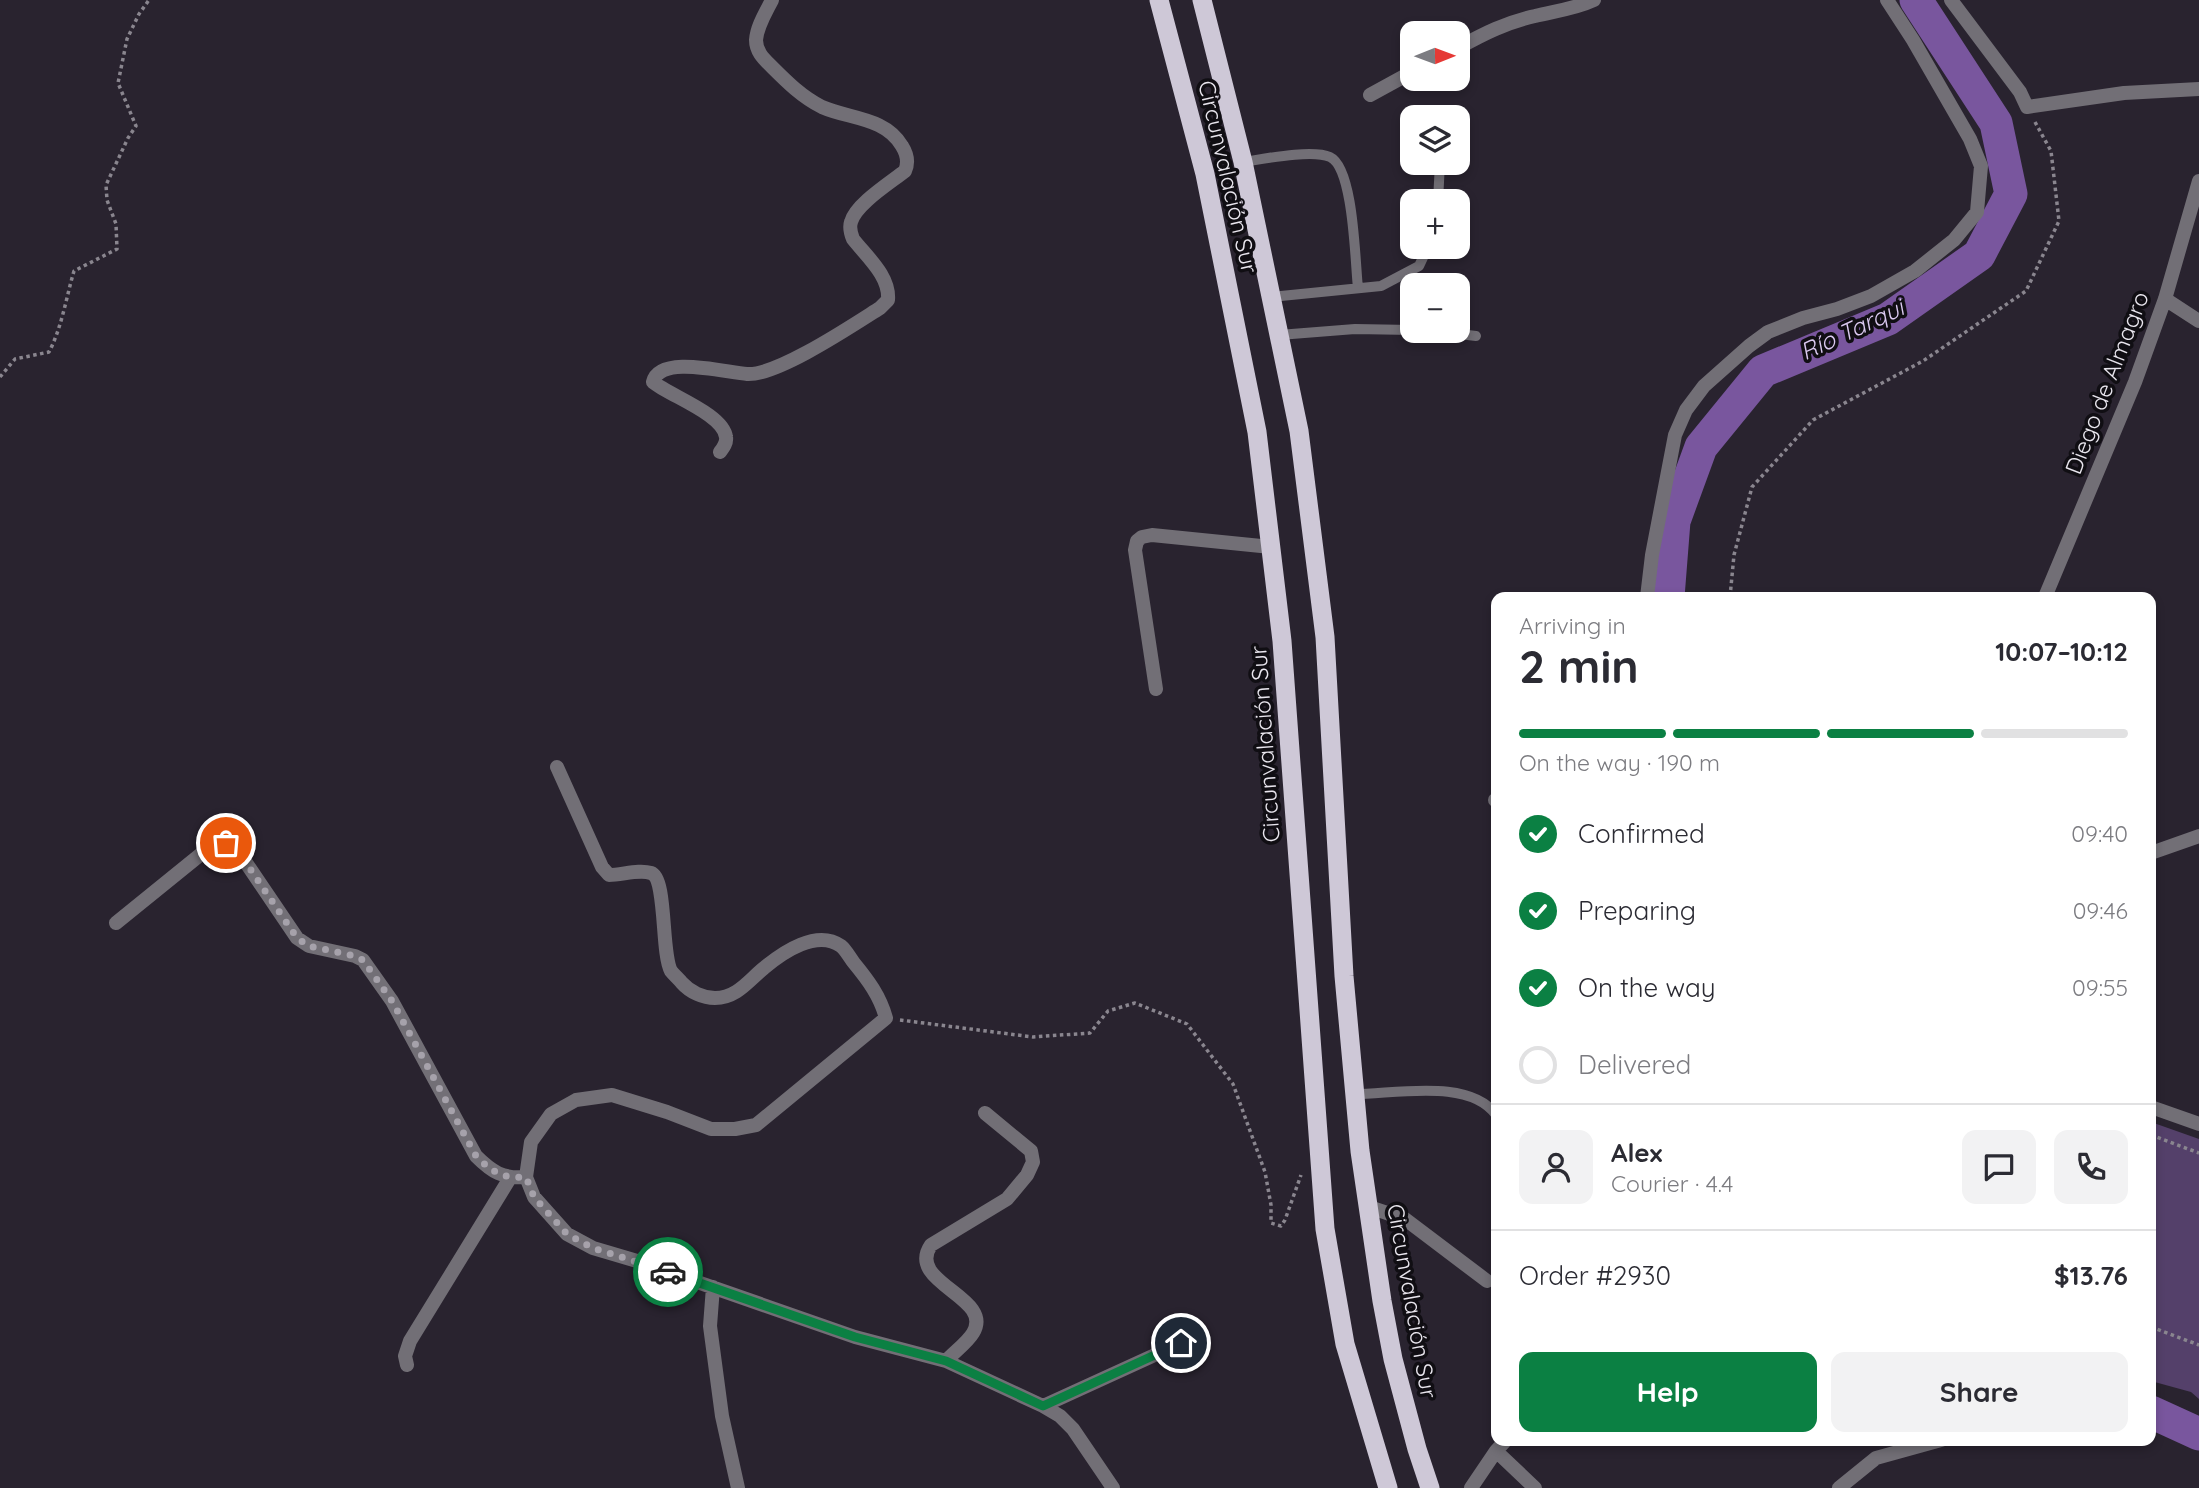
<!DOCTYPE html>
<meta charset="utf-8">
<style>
:root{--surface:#fff;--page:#f2f2f3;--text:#2b2b33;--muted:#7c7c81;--line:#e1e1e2;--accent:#0b8043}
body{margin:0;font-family:Quicksand,sans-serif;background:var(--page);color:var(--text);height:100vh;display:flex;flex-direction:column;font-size:26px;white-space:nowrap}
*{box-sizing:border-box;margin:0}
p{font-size:23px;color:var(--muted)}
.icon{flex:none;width:38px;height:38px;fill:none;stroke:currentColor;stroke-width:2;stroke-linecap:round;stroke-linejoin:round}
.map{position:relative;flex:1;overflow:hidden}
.sheet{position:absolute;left:1491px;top:592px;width:665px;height:854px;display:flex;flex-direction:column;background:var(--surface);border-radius:14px;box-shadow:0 4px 10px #0003}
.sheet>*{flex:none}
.needle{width:46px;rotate:89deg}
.buttons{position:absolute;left:1400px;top:21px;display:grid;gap:14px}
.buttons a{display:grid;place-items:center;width:70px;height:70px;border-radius:14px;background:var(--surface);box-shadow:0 4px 10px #0003;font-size:35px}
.pin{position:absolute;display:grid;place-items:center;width:60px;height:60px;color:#fff;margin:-30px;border:4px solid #fff;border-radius:50%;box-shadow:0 2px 7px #0007}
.courier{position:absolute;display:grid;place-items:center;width:70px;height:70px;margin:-35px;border:5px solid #0b8043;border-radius:50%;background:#fff;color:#222;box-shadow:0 2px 9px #0007}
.summary em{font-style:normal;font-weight:800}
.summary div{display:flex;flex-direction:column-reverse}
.summary{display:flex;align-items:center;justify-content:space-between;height:119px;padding:0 28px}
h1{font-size:46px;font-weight:800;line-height:52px}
.bar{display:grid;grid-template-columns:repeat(4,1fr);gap:10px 7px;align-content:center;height:84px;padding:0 28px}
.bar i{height:9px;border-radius:5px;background:var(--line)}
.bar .selected{background:var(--accent)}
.bar p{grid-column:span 4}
.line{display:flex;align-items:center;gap:18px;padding:0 28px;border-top:2px solid var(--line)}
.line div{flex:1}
.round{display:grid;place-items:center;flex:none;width:74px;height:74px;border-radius:14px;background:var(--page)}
ol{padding:0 28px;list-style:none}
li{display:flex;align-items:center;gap:21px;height:77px}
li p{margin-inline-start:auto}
li .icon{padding:7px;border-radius:50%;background:var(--accent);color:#fff;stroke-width:4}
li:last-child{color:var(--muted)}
li i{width:38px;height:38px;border:4px solid var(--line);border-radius:50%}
.button{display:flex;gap:14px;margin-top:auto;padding:14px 28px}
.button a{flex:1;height:80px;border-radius:14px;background:var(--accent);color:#fff;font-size:28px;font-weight:800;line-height:80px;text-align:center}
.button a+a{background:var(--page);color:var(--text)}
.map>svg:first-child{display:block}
.green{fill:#54406a}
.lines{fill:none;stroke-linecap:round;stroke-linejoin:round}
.river{stroke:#79569e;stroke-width:33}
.path{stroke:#8a868f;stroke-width:3.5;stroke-dasharray:3.5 3.5;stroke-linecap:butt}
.service{stroke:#726f76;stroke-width:10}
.minor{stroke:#726f76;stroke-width:14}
.trunk{stroke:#cec8d7;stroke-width:19}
.done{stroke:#a6a2ab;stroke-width:7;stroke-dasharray:0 12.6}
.route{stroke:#0b8043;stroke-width:9}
.labels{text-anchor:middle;stroke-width:7;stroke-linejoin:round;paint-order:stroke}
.street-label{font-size:23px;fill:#e9e6ee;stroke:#100e13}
.water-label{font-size:24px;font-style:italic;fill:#dbc9f1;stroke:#100e13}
</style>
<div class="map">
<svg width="2199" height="1488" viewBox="0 0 2199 1488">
<rect width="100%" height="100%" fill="#29232f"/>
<path class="green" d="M2151 1122 2199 1139V1399L2191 1392 2151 1381Z"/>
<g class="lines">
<path class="river" d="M1668 597 1674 521 1701 447 1763 371 1888 319 1979 255 2011 194 1996 123 1916 0
M2151 1412 2199 1434"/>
<path class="path" d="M0 377 15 359 49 352C62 327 66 298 74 271L117 249 116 224 107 200 106 185 128 138 136 126 118 83 127 39 139 14 149 0
M1730 597 1734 555 1752 487 1813 420 1923 361 2026 291 2059 221 2051 151 2035 122
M900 1020 1033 1037 1090 1033 1108 1011 1135 1003 1187 1024 1233 1084 1265 1172 1271 1205V1223L1281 1226 1285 1220 1301 1175
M2151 1135 2199 1153
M2151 1327 2199 1345"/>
<path class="service" d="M1243 162C1263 159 1312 149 1330 157 1354 168 1355 263 1358 288
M1438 201 1440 163
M1271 297 1381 286 1419 266 1428 247
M1434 331 1476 336
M1279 335 1355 329 1412 330
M1355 1094C1395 1094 1470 1078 1496 1115"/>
<path class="minor" d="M1951 0 2020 92 2027 107 2124 93 2199 89
M1458 48C1483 34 1507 22 1535 16 1555 11 1575 9 1594 0
M1370 95 1412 72
M2165 299 2199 321
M720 452C723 448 727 443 726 437 723 414 670 396 653 382 660 354 727 373 747 374 777 376 853 325 880 308L888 300C890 276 867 257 853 239 851 234 849 228 851 222 856 204 890 183 905 171 909 162 907 154 902 146 885 117 849 119 822 107 802 97 787 82 772 67 764 59 756 52 756 40 757 26 766 12 772 0
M1647 597 1652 555 1675 435 1686 410 1704 386 1749 346 1768 332 1803 318 1837 309 1871 296 1915 271 1954 240 1977 212 1981 166 1970 139 1913 40 1887 0
M2045 597 2135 382 2165 299 2199 181
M1156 689 1135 550 1137 541 1142 537 1152 535 1271 547
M557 767 602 867 609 875C622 875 639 869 651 873 667 878 661 953 671 971 674 975 679 979 682 983 690 992 703 998 715 998 737 998 749 980 764 968 783 952 817 929 841 946 846 950 850 958 854 963 868 980 880 996 886 1018L756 1125 735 1129H711L667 1112 612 1095 576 1100 551 1114 531 1142 526 1177 534 1197 567 1234 593 1248 637 1261 855 1337 946 1361 1043 1406 1060 1416 1073 1429 1113 1488
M1495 800 1496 801
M2151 853 2199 836
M116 923 211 846 226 843 236 848 297 938 309 946 355 956 363 960 392 1001 476 1156C492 1172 503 1179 526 1177
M2151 1107 2199 1124
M1369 1207 1405 1219 1487 1281
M713 1287 710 1326 722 1416 738 1488
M946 1361C954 1352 967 1343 973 1333 995 1297 905 1283 931 1245L1007 1199 1027 1175 1033 1162 1031 1151 985 1113
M407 1365 405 1356 410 1341 510 1178
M1043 1406 1181 1343
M1496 1451 1535 1488
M1471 1488 1496 1451 1506 1440
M1839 1488 1876 1458 1941 1440"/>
<path class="trunk" d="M1159 0 1205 174 1257 432 1282 641 1325 1229 1345 1344 1388 1488
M1202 0 1243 162 1299 431 1325 637 1344 976 1360 1151 1382 1301 1393 1359 1417 1449 1430 1488"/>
</g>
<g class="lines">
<path class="done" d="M226 843 236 848 297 938 309 946 355 956 363 960 392 1001 476 1156C492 1172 503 1179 526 1177L534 1197 567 1234 593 1248 668 1272"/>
<path class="route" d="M668 1272 855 1337 946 1361 1043 1406 1181 1343"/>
</g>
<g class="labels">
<g class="street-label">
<text transform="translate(1228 177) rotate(77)" y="8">Circunvalación Sur</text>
<text transform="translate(2107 383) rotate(-69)" y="8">Diego de Almagro</text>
<text transform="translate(1265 744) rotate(-94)" y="8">Circunvalación Sur</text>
<text transform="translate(1412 1301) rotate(80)" y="8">Circunvalación Sur</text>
</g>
<g class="water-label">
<text transform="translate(1852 330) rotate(-25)" y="8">Río Tarqui</text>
</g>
</g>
</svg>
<div class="buttons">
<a><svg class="needle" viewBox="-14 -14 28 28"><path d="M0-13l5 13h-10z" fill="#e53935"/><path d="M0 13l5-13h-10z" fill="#7c7c81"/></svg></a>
<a><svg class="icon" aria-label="layers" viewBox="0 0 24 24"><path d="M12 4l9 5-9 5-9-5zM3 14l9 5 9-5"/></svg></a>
<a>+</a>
<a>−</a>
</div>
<div class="pin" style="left:226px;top:843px;background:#ea580c"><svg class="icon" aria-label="bag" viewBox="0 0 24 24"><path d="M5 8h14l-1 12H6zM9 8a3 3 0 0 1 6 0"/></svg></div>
<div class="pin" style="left:1181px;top:1343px;background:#1f2937"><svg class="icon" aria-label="home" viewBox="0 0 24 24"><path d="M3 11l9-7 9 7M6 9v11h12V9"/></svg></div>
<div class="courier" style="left:668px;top:1272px"><svg class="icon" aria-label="car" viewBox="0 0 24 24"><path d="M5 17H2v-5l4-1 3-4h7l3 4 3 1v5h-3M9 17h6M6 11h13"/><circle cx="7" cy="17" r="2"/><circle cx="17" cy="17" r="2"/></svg></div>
<section class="sheet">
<div class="summary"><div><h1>2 min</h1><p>Arriving in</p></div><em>10:07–10:12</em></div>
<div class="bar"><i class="selected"></i><i class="selected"></i><i class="selected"></i><i></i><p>On the way · 190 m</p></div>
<ol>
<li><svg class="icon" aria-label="check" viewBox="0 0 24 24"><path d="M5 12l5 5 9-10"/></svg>Confirmed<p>09:40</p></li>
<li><svg class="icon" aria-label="check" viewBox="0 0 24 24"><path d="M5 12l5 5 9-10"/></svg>Preparing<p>09:46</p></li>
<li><svg class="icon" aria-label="check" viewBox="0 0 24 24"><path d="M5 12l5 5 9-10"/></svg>On the way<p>09:55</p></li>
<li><i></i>Delivered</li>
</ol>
<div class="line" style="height:126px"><a class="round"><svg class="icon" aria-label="person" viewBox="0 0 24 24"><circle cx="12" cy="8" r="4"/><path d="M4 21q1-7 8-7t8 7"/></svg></a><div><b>Alex</b><p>Courier · 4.4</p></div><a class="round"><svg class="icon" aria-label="chat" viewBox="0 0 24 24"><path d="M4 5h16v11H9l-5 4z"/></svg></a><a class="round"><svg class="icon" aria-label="phone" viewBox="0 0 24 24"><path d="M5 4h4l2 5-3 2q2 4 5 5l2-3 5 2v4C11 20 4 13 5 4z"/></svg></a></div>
<div class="line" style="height:91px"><div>Order #2930</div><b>$13.76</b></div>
<div class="button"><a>Help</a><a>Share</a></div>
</section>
</div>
